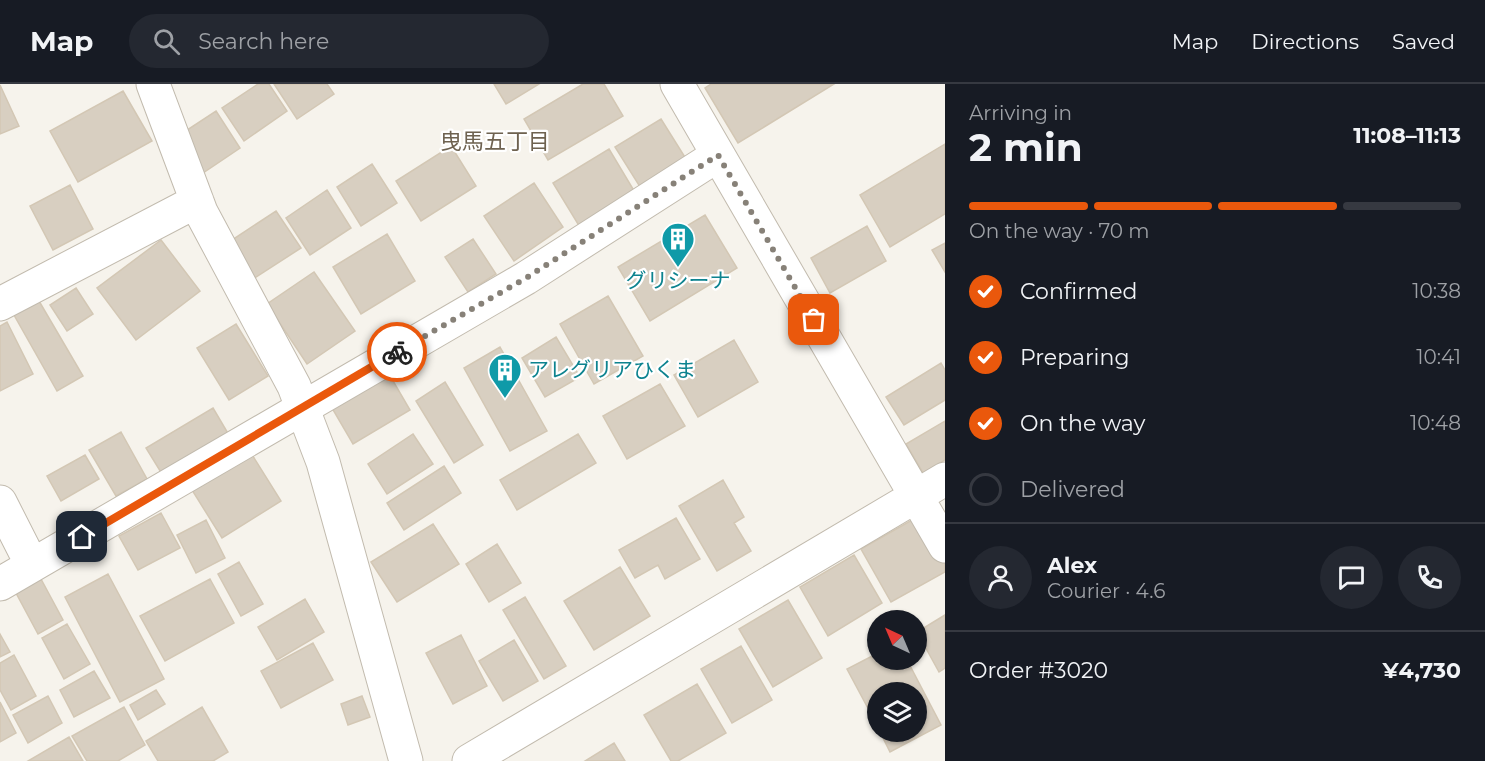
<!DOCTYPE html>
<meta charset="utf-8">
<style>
:root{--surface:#171b24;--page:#242831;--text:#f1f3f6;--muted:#9ea1a6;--line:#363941;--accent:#ea580c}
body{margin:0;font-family:Montserrat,"Noto Sans JP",sans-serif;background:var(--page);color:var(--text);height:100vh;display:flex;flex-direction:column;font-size:22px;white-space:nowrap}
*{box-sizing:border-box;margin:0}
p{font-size:20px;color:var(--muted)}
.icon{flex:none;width:33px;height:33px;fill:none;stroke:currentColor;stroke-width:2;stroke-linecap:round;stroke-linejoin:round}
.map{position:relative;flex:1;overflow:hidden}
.details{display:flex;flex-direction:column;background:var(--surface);width:540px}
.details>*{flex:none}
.needle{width:39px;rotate:316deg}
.tools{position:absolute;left:867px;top:526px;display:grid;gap:12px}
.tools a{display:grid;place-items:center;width:60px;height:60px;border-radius:50%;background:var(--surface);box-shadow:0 2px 4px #0004;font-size:30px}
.pin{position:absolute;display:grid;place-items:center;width:51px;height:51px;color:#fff;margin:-26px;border-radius:12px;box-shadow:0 3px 9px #0006}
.courier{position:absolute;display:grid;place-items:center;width:60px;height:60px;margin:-30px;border:4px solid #ea580c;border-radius:50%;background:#fff;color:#222;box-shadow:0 2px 8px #0007}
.overview em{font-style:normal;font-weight:700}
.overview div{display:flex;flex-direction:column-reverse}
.overview{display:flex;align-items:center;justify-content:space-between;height:102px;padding:0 24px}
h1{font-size:39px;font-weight:700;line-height:45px}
.bar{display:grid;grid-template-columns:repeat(4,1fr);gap:9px 6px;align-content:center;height:72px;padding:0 24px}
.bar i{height:8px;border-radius:4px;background:var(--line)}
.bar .on{background:var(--accent)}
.bar p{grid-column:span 4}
.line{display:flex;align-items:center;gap:15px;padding:0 24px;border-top:2px solid var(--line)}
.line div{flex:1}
.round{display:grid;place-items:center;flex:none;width:63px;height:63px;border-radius:32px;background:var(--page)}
ol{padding:0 24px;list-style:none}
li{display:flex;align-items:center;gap:18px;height:66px}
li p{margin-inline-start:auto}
li .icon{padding:6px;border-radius:50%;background:var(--accent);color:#fff;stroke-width:4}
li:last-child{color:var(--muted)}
li i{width:33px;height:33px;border:3px solid var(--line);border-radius:50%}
header{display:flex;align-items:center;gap:36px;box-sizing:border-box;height:84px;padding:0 30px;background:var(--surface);border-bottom:2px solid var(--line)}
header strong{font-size:28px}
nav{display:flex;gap:33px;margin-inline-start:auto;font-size:21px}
.search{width:420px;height:54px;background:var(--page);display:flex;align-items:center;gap:15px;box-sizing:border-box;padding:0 21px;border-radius:33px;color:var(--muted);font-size:22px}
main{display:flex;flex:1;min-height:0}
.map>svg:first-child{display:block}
.building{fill:#d8cfc1;stroke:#d3c7b4;stroke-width:1.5}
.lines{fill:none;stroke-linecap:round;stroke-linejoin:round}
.minor-casing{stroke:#c2bbae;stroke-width:35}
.minor{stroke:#fff;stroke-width:33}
.done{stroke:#878178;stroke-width:6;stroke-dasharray:0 10.8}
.route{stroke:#ea580c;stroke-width:8}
.labels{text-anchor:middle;stroke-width:4.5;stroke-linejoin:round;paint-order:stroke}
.culture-label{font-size:21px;fill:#0d838f;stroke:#fff}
.neighbourhood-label{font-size:22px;fill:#6e6250;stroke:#fff}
</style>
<header>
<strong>Map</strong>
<div class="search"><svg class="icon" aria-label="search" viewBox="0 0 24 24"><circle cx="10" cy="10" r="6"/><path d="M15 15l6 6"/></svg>Search here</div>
<nav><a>Map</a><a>Directions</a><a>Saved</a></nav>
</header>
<main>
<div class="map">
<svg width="945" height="677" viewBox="0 0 945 677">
<rect width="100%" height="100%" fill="#f6f3ec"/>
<path class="building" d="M258 0H269L287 27 244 57 222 24Z
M274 0H327L334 10 297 35Z
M494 0H539L506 20Z
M583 0H604L623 32 548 76 524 35Z
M711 0H834L738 59 705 4Z
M0 1 19 42 0 50Z
M123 7 152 57 78 98 50 47Z
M216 27 240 64 203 89 178 52Z
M661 35 688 78 642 106 615 63Z
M945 60V130L890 163 860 111Z
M451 62 476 102 421 137 396 97Z
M609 65 636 110 581 145 553 99Z
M372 80 397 119 361 142 337 103Z
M534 99 563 143 514 177 484 132Z
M70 101 93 145 53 166 30 122Z
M327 106 351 144 310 171 286 134Z
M276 127 301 164 253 195 229 158Z
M705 131 737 184 650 237 618 183Z
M867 142 886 177 830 209 811 174Z
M387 150 415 197 361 230 333 183Z
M473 155 496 190 468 208 445 173Z
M161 156 200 207 136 256 97 204Z
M945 159V188L932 166Z
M314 188 355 247 307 280 267 220Z
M76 204 93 230 67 247 50 221Z
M608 212 643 272 594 300 560 240Z
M39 217 83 292 57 307 14 231Z
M7 238 33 290 0 307V242Z
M236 240 268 292 229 316 197 264Z
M556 253 580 293 545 313 522 274Z
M734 256 758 298 698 333 674 291Z
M500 263 547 347 510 367 464 284Z
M941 279 945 286V316L904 341 886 313Z
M389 290 410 326 353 360 332 324Z
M445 298 483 361 454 379 416 317Z
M660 300 685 342 627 375 603 332Z
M213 324 229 351 162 390 146 364Z
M945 337V376L923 389 906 360Z
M121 348 147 395 116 412 89 366Z
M413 350 433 380 387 410 368 380Z
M578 350 596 379 517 426 500 396Z
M251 369 281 417 222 454 192 406Z
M85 371 99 395 61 417 47 392Z
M444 382 461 409 404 446 387 419Z
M723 396 744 433 734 439 751 467 717 487 679 422Z
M161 429 180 464 138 486 119 452Z
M919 432 945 479V488L891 518 861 465Z
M676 434 700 475 665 495 658 481 635 494 619 466Z
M206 436 225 474 196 489 177 451Z
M433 440 459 480 397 518 371 478Z
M497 460 521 499 489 518 466 480Z
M854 471 882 519 828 552 800 503Z
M239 478 263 520 241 532 218 490Z
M620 483 650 532 594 566 564 517Z
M108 490 164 595 120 618 65 513Z
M41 495 63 536 38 550 16 509Z
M210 495 234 539 165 577 140 532Z
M525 513 566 582 544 595 503 526Z
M305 515 324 548 277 576 258 543Z
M788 516 822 574 773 603 739 545Z
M945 531V584L939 588 917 548Z
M67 540 90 580 64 595 42 554Z
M0 550 10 568 0 573Z
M461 551 487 602 453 620 426 569Z
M514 556 538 597 503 617 479 577Z
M313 559 333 596 281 624 261 587Z
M741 562 772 616 732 639 701 585Z
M878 569V576H907L941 641 890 668 880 648H916V609H878V643L847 585Z
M14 571 36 612 11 626 0 606V579Z
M94 587 110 614 74 633 60 606Z
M697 600 726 649 678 677H671L644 631Z
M156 606 165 620 138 636 130 621Z
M48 612 62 639 28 659 13 631Z
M362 612 370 633 348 641 341 620Z
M0 618 16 649 0 658Z
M124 623 145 661 118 677H87L72 652Z
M202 623 228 668 213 677H158L146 657Z
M69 653 83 677H28Z
M614 659 625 677H585Z"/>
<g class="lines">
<defs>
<path id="minor" d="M153 0 201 128 294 302 323 378 406 677
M677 0 945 462
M0 220 197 117
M0 418 32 481
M0 500 526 194 718 71
M469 677 945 395"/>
</defs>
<use href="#minor" class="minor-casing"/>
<use href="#minor" class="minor"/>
</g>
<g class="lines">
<path class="done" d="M397 268 526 194 718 71 814 236"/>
<path class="route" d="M82 453 397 268"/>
</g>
<defs>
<symbol id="building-pin" viewBox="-11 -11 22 30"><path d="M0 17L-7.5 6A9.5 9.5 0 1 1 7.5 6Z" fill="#0f9aa8" stroke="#fff"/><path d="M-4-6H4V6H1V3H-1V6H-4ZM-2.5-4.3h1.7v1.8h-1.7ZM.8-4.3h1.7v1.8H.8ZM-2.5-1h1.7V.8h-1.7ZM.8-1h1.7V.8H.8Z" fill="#fff"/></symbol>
</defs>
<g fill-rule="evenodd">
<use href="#building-pin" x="659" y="136" width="38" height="52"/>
<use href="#building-pin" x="486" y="267" width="38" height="52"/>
</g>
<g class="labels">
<g class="culture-label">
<text x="678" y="204">グリシーナ</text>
<text x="528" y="293" text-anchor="start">アレグリアひくま</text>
</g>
<g class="neighbourhood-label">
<text x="495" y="65">曳馬五丁目</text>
</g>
</g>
</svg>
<div class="tools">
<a><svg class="needle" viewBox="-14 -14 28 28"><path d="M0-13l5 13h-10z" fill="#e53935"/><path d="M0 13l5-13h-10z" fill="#9ea1a6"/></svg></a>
<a><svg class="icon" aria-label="layers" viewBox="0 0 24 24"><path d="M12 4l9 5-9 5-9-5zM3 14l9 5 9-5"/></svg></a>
</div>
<div class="pin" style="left:814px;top:236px;background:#ea580c"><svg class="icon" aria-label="bag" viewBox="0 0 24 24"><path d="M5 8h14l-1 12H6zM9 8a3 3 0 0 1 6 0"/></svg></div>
<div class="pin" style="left:82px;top:453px;background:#1f2937"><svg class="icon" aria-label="home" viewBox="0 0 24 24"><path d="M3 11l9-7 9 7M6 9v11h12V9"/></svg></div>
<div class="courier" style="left:397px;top:268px"><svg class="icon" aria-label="bike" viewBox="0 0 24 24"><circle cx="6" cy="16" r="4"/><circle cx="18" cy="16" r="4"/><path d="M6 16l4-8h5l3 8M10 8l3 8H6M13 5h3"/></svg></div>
</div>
<section class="details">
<div class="overview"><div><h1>2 min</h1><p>Arriving in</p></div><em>11:08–11:13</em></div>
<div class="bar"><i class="on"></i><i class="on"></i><i class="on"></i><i></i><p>On the way · 70 m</p></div>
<ol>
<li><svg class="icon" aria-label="check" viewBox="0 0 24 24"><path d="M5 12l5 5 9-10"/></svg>Confirmed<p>10:38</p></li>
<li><svg class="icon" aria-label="check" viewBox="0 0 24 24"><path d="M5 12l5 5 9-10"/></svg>Preparing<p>10:41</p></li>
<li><svg class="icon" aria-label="check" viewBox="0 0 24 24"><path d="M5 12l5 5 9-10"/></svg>On the way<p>10:48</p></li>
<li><i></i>Delivered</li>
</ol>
<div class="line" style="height:108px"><a class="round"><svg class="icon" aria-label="person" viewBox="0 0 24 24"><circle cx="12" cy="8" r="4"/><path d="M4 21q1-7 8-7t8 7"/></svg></a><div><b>Alex</b><p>Courier · 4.6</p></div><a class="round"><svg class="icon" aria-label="chat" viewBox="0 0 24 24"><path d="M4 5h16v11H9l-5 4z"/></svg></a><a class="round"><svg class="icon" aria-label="phone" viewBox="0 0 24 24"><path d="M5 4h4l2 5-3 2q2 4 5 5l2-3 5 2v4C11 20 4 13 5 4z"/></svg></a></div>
<div class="line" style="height:78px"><div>Order #3020</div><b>¥4,730</b></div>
</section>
</main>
